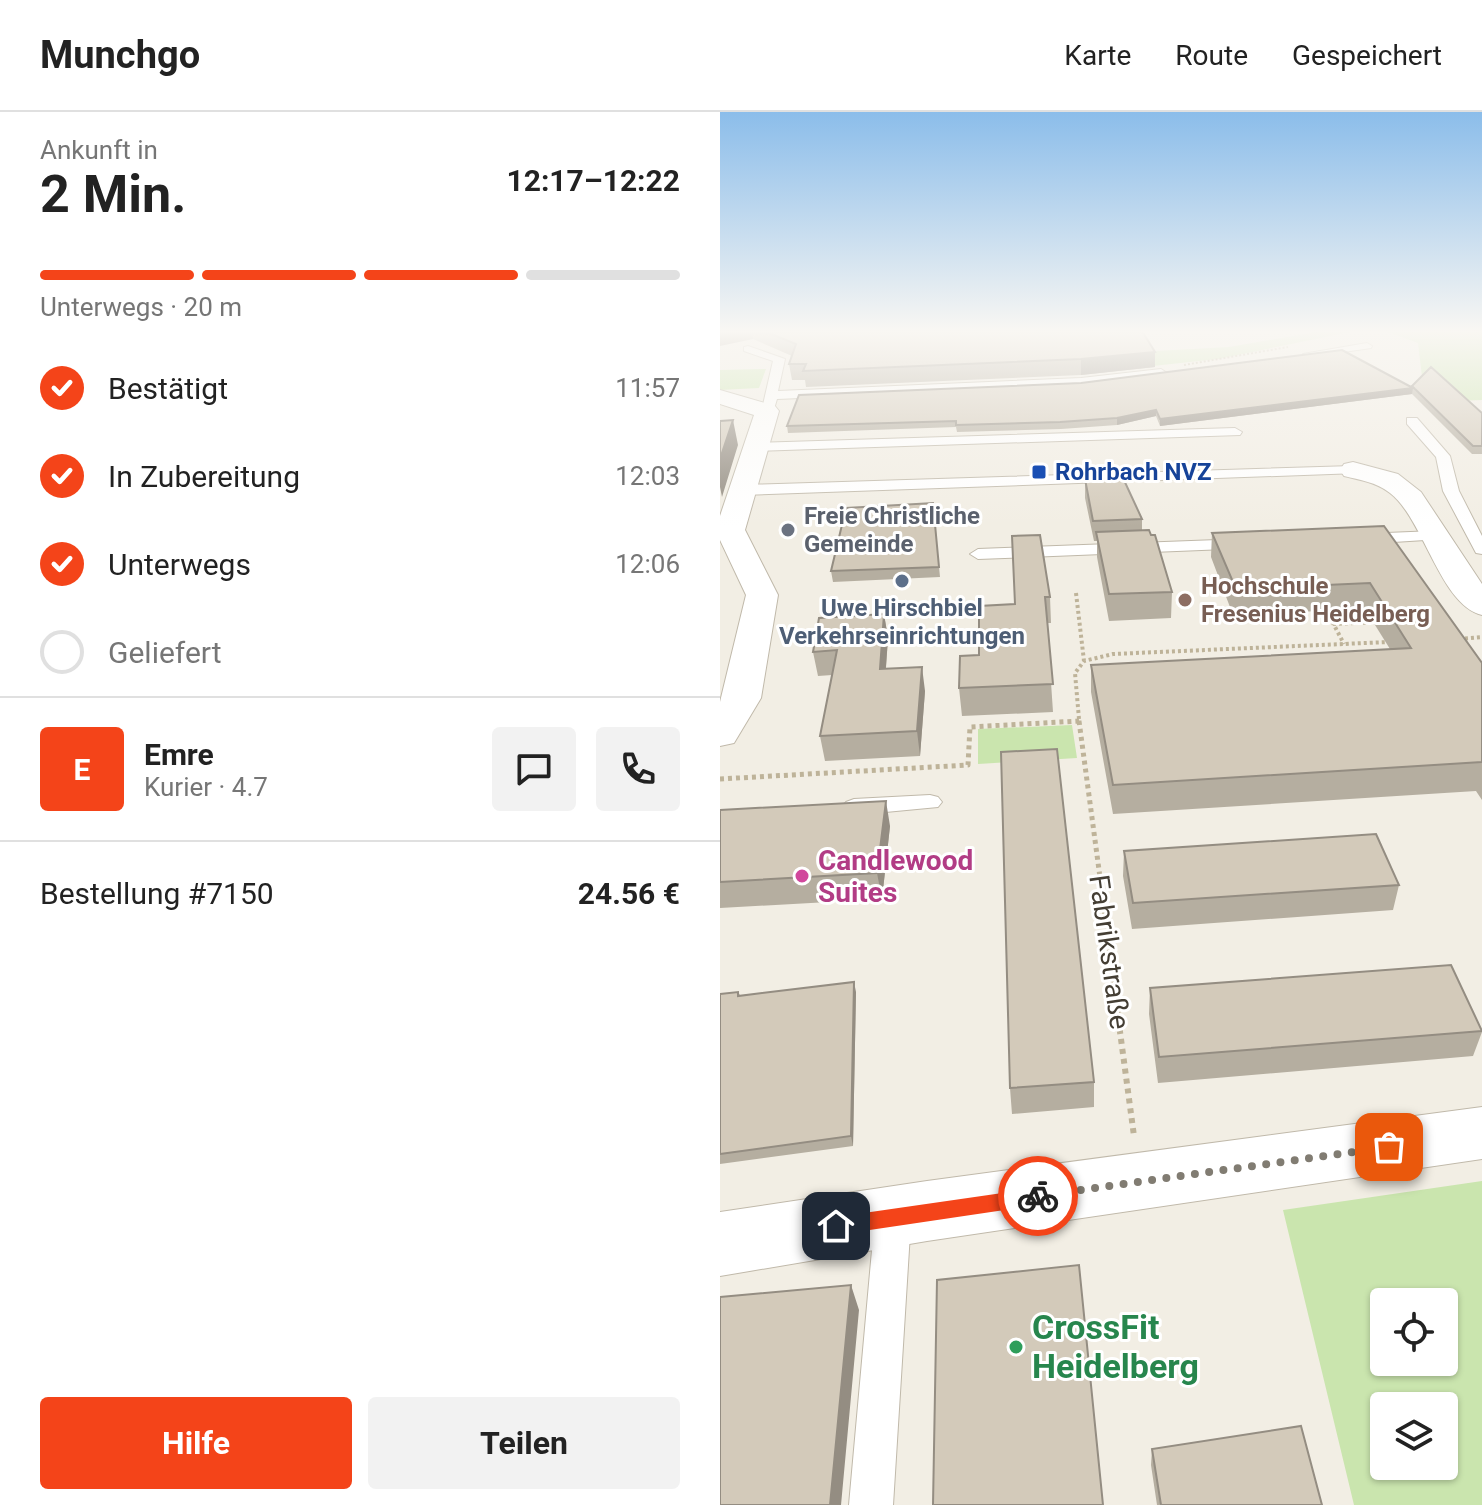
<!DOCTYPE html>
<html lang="de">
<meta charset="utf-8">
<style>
:root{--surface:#fff;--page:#f2f2f2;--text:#222;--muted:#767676;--line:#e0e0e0;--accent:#f44419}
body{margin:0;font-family:Roboto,sans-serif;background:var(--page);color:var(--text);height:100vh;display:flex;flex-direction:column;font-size:30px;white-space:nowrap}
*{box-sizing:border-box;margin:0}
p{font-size:26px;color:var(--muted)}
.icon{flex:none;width:44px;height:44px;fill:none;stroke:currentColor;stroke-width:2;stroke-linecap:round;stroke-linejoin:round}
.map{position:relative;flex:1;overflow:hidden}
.side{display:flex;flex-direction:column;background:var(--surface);width:720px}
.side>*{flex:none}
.tools{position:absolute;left:650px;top:1176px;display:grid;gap:16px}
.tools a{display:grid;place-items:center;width:88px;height:88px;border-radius:8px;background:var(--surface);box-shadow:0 2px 6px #0004;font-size:40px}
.pin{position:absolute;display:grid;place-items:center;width:68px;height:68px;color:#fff;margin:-34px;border-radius:16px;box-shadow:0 4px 12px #0006}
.courier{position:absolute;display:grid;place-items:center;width:80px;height:80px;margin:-40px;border:6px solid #f44419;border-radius:50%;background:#fff;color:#222;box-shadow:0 2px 10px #0007}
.summary em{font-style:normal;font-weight:700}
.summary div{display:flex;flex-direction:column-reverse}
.summary{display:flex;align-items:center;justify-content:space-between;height:136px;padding:0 40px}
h1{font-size:52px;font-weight:700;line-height:60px}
.bar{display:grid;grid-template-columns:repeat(4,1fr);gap:12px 8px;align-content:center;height:96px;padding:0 40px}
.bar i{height:10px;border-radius:6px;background:var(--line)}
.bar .on{background:var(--accent)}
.bar p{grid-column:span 4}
.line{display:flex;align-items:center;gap:20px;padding:0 40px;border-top:2px solid var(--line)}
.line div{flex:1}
.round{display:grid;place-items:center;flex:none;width:84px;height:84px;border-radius:8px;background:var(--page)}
ol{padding:0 40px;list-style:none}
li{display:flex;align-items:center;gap:24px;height:88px}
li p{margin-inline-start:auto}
li .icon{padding:8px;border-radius:50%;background:var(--accent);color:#fff;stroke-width:4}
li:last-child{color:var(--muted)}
li i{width:44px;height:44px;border:4px solid var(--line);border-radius:50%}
.cta{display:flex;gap:16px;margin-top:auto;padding:16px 40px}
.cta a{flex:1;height:92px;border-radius:8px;background:var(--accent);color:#fff;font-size:32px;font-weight:700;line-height:92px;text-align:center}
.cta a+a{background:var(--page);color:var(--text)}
header{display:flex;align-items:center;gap:48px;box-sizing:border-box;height:112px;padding:0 40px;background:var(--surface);border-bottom:2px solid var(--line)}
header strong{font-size:38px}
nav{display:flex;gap:44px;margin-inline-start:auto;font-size:28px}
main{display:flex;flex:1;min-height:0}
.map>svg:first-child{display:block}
.green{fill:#cae5ae;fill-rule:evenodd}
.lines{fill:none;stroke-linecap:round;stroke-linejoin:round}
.service-casing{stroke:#c0b9aa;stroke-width:2}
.minor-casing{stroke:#c0b9aa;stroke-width:2}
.path-far3{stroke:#beb399;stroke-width:2;stroke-dasharray:2 2;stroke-linecap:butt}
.path-far2{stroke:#beb399;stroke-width:4;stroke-dasharray:3 3;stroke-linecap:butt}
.path-far1{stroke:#beb399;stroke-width:5;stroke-dasharray:4 4;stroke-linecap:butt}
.path{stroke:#beb399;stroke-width:6;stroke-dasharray:5 5;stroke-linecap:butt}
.service{fill:#fff;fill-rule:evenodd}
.minor{fill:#fff;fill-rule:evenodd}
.wall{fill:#b5aea0}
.shaded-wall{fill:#948d82}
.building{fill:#d3caba;stroke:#948d82;stroke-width:2}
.route{fill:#f44419}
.done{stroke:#817c72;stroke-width:8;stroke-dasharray:0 14.4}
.transit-dot{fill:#1a4fb4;stroke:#fff;stroke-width:3}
.worship-dot{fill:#6b7280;stroke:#fff;stroke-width:3}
.service-dot{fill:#5c6f8a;stroke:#fff;stroke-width:3}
.education-dot{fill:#8d6e63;stroke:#fff;stroke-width:3}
.hotel-dot{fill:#d1479c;stroke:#fff;stroke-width:3}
.leisure-dot{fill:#2e9e5b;stroke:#fff;stroke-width:3}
.labels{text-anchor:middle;stroke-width:6;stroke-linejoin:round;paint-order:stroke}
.far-transit-label{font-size:24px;font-weight:bold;fill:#164399;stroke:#fff;text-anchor:start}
.far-worship-label{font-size:24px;font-weight:bold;fill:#5b616d;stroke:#fff;text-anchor:start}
.far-education-label{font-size:24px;font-weight:bold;fill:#785e54;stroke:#fff;text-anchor:start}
.far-service-label{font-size:24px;font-weight:bold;fill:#4e5e75;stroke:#fff}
.hotel-label{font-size:28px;font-weight:bold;fill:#b23c85;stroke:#fff;text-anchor:start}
.street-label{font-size:28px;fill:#443e34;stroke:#fff}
.near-leisure-label{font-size:34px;font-weight:bold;fill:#27864d;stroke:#fff;text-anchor:start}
</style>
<header>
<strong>Munchgo</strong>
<nav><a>Karte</a><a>Route</a><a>Gespeichert</a></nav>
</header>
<main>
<section class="side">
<div class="summary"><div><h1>2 Min.</h1><p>Ankunft in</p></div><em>12:17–12:22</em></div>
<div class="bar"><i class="on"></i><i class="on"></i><i class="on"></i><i></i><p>Unterwegs · 20 m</p></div>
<ol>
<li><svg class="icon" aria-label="check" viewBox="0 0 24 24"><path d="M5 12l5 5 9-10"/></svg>Bestätigt<p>11:57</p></li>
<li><svg class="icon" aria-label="check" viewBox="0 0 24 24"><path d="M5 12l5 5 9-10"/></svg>In Zubereitung<p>12:03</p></li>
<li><svg class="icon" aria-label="check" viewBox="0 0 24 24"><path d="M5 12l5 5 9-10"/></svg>Unterwegs<p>12:06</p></li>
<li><i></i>Geliefert</li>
</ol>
<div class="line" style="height:144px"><b class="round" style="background:var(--accent);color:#fff">E</b><div><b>Emre</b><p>Kurier · 4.7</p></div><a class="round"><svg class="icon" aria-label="chat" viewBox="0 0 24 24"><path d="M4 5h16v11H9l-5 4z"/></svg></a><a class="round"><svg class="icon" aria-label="phone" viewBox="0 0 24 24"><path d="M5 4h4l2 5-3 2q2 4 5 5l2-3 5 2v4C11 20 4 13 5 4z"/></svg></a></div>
<div class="line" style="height:104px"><div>Bestellung #7150</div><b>24.56 €</b></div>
<div class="cta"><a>Hilfe</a><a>Teilen</a></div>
</section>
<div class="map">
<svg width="762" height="1393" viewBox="0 0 762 1393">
<rect width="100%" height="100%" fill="#f2eee4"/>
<path class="green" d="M602 219H635L498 247 367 261 362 243 509 235Z
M665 219H762V288L705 290 698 231Z
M46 257 39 276 0 278V258Z
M352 613 357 646 258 652V617Z
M762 1069V1393H634L563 1098ZM664 1190H724V1250H664ZM664 1294H724V1354H664Z"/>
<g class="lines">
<defs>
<path id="service" d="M647 231 652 234 651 236 589 245 583 242Z
M28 234 65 247 58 279 361 266 441 257 447 261 441 265 361 274 57 287 54 297 48 301 42 297 53 249 24 239V235Z
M687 306H697L730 344 739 379 762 424V442L756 441 723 379 716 345 687 312Z
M515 316 522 320 520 323 35 339 28 335 35 331Z
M633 354 638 355V361L22 383 14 378 22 373Z
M715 419 721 421V427L642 432 634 427 642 422Z
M525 427 533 432 531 436 258 447 250 442 258 437Z
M210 683 218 685 222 690 218 695 134 703 126 700 122 695 126 690 134 687Z
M173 1088 186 1093 191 1105 173 1393H129L155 1105 160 1093Z"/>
<path id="minor" d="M0 278 55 294 59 299 25 418 58 483 41 586 14 631 0 634V590L26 483 0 428V404L34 303 0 292Z
M633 350 678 362 701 380 762 472V503C720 493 704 407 670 381 656 370 640 368 624 364L620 358 624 352Z
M762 995V1047L207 1129 0 1164V1100L207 1069Z"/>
</defs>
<use href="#service" class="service-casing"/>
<use href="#minor" class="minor-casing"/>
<path class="path-far3" d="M464 253 568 235"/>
<path class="path-far2" d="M356 481 364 549
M604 494 624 532
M613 512 658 510
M739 527 762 525
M359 607 355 561 364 549 393 542 669 530"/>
<path class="path-far1" d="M359 609 386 810
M0 667 248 653 250 615 359 609V605"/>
<path class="path" d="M385 808 414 1024"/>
<use href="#service" class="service"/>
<use href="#minor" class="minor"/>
</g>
<path class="wall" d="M0 219H422L435 240V255L361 263 86 275 85 268H72L69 252 72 244 33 227Z
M692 274 762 301V342H752L692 282 440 314 436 304 397 313 341 317 237 320 236 315 68 321 67 314 692 275Z
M365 367 422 407V418L452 480 451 506 389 509 377 445V429H374L365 386Z
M213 391 220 465 113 470 111 459Z
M664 414 762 551V688L756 679 393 702 371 580V553L670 537 645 497 513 503 491 445 492 421Z
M330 485 331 511H327L333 600 242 604 239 576 259 543 295 492Z
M164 502 168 526 166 556 205 579 200 644 105 649 100 624 112 563 98 564 93 540Z
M0 698 170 714 162 787 0 796Z
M404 739 679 773 673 798 412 817 403 764Z
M430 876 762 918V920L753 944 438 971 429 902Z
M18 880 20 883 136 880 133 1034 0 1052V882Z
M374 970V995L292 1002 290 976Z
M432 1337 602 1393H437L431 1353Z"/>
<path class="shaded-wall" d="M0 219H31L33 227 0 234Z
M435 240V255L361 263V247Z
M693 276 692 282 440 314V307Z
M436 298V304L397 313V306Z
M13 308 18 333 2 385 0 375V347Z
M164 502 168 526 164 581 160 557Z
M202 555 205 579 200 644 197 619Z
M166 689 170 714 162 787 157 761Z
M134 870 136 880 133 1034 131 1024Z
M131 1173 139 1198 121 1393H110Z"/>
<path class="building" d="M44 219H422L435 240 361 247 83 259 86 252H69L76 232Z
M622 238 693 276 440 307 436 298 397 306 340 310 236 313V309L67 314 79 283 361 271Z
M711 255 762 301V334H753L692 274Z
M13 308 0 347V309Z
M403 366 422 407 373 409 365 367Z
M213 391 219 455 111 459 126 396Z
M664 414 762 551V650L393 673 371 553 691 536 650 471 516 477 492 421Z
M429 418 431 423H435L452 480 389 482 376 420Z
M320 423 330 485H325L333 572 239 576 240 544 259 543V494L295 492 292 424Z
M164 502 160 557 202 555 197 619 100 624 117 538 93 540 99 506Z
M337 637 374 970 290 976 281 640Z
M166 689 157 761 0 770V698Z
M656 722 679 773 413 791 404 739Z
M731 853 762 919 439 945 430 876Z
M134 870 131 1024 0 1042V882L18 880V884Z
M359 1153 383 1393H213L217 1168Z
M131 1173 110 1393H0V1185Z
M581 1314 602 1393H441L432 1337Z"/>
<linearGradient id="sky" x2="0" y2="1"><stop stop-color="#8bbdea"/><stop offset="0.53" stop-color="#f9f7f3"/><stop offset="1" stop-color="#f9f7f3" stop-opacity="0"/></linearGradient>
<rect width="762" height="414" fill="url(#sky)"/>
<path class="route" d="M318 1076 324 1078 327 1084 324 1090 318 1093 116 1123 109 1120 106 1114 109 1108 116 1105Z"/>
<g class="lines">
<path class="done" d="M318 1084 669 1035"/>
</g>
<rect class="transit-dot" x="311" y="352" width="16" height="16" rx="4"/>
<circle class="worship-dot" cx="68" cy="418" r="8"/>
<circle class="service-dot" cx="182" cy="469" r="8"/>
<circle class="education-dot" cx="465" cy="488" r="8"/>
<circle class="hotel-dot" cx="82" cy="764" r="8"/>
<circle class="leisure-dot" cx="296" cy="1235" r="8"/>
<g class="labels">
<g class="far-transit-label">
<text x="335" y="368">Rohrbach NVZ</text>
</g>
<g class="far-worship-label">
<text x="84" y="412">Freie Christliche<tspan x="84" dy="28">Gemeinde</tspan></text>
</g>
<g class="far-education-label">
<text x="481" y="482">Hochschule<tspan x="481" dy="28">Fresenius Heidelberg</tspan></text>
</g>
<g class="far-service-label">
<text x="182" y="504">Uwe Hirschbiel<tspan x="182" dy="28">Verkehrseinrichtungen</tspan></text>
</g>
<g class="hotel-label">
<text x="98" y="758">Candlewood<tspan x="98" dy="32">Suites</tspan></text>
</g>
<g class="street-label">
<text transform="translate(390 840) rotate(82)" y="10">Fabrikstraße</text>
</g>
<g class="near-leisure-label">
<text x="312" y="1227">CrossFit<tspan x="312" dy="39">Heidelberg</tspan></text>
</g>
</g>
</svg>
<div class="tools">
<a><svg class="icon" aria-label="locate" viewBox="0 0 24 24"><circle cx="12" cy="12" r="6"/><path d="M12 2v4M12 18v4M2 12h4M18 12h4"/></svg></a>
<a><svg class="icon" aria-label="layers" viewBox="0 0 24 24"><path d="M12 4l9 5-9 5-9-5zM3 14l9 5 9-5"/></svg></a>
</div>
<div class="pin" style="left:669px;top:1035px;background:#ea580c"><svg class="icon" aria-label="bag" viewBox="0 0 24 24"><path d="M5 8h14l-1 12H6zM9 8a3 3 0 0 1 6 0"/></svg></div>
<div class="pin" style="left:116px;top:1114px;background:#1f2937"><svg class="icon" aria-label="home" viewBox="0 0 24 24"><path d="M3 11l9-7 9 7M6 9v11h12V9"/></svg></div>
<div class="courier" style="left:318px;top:1084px"><svg class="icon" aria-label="bike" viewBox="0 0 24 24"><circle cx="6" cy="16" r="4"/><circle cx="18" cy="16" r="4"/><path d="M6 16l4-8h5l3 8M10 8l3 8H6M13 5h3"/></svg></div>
</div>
</main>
